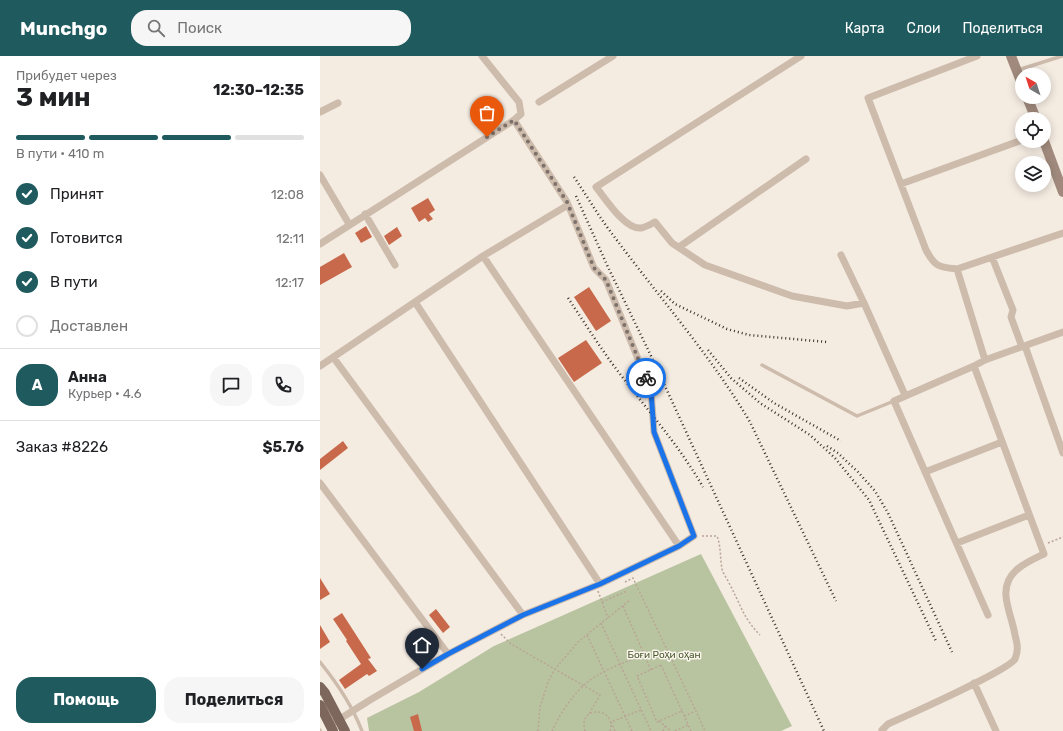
<!DOCTYPE html>
<html lang="ru">
<meta charset="utf-8">
<style>
:root{--surface:#fff;--page:#f6f6f6;--text:#202124;--muted:#757577;--line:#e0e0e0;--accent:#1f5a5e}
body{margin:0;font-family:Rubik,sans-serif;background:var(--page);color:var(--text);height:100vh;display:flex;flex-direction:column;font-size:15px;white-space:nowrap}
*{box-sizing:border-box;margin:0}
p{font-size:13px;color:var(--muted)}
.icon{flex:none;width:22px;height:22px;fill:none;stroke:currentColor;stroke-width:2;stroke-linecap:round;stroke-linejoin:round}
.map{position:relative;flex:1;overflow:hidden}
.details{display:flex;flex-direction:column;background:var(--surface);width:320px}
.details>*{flex:none}
.needle{width:26px;rotate:321deg}
.tools{position:absolute;left:695px;top:12px;display:grid;gap:8px}
.tools a{display:grid;place-items:center;width:36px;height:36px;border-radius:50%;background:var(--surface);box-shadow:0 2px 10px #0003;font-size:20px}
.pin{position:absolute;display:grid;place-items:center;width:34px;height:34px;color:#fff;margin:-41px -17px;border-radius:50% 50% 50% 0;rotate:-45deg;box-shadow:0 0 4px #0007}
.pin .icon{rotate:45deg}
.courier{position:absolute;display:grid;place-items:center;width:40px;height:40px;margin:-20px;border:3px solid #1a73e8;border-radius:50%;background:#fff;color:#222;box-shadow:0 1px 5px #0007}
.head em{font-style:normal;font-weight:700}
.head div{display:flex;flex-direction:column-reverse}
.head{display:flex;align-items:center;justify-content:space-between;height:68px;padding:0 16px}
h1{font-size:26px;font-weight:700;line-height:30px}
.bar{display:grid;grid-template-columns:repeat(4,1fr);gap:6px 4px;align-content:center;height:48px;padding:0 16px}
.bar i{height:5px;border-radius:3px;background:var(--line)}
.bar .on{background:var(--accent)}
.bar p{grid-column:span 4}
.line{display:flex;align-items:center;gap:10px;padding:0 16px;border-top:1px solid var(--line)}
.line div{flex:1}
.round{display:grid;place-items:center;flex:none;width:42px;height:42px;border-radius:16px;background:var(--page)}
ol{padding:0 16px;list-style:none}
li{display:flex;align-items:center;gap:12px;height:44px}
li p{margin-inline-start:auto}
li .icon{padding:4px;border-radius:50%;background:var(--accent);color:#fff;stroke-width:4}
li:last-child{color:var(--muted)}
li i{width:22px;height:22px;border:2px solid var(--line);border-radius:50%}
.cta{display:flex;gap:8px;margin-top:auto;padding:8px 16px}
.cta a{flex:1;height:46px;border-radius:16px;background:var(--accent);color:#fff;font-size:16px;font-weight:700;line-height:46px;text-align:center}
.cta a+a{background:var(--page);color:var(--text)}
header{display:flex;align-items:center;gap:24px;box-sizing:border-box;height:56px;padding:0 20px;background:var(--accent);color:#fff}
header strong{font-size:19px}
nav{display:flex;gap:22px;margin-inline-start:auto;font-size:14px}
.search{width:280px;height:36px;background:var(--page);display:flex;align-items:center;gap:10px;box-sizing:border-box;padding:0 14px;border-radius:16px;color:var(--muted);font-size:15px}
main{display:flex;flex:1;min-height:0}
.map>svg:first-child{display:block}
.green{fill:#b8c4a0}
.building{fill:#c8694b}
.lines{fill:none;stroke-linecap:round;stroke-linejoin:round}
.path{stroke:#b9a596;stroke-width:1.5;stroke-dasharray:2 2;stroke-linecap:butt}
.lane{stroke:#cdbbac;stroke-width:3.5}
.street{stroke:#cdbbac;stroke-width:7}
.secondary{stroke:#a18a7d;stroke-width:10}
.primary{stroke:#7d675c;stroke-width:10}
.rail{stroke:#3b302b;stroke-width:2.5;stroke-dasharray:1 3;stroke-linecap:butt}
.done{stroke:#7c716b;stroke-width:4;stroke-dasharray:0 7.2}
.route{stroke:#1a73e8;stroke-width:5}
.labels{text-anchor:middle;stroke-width:3;stroke-linejoin:round;paint-order:stroke}
.park-label{font-size:10px;fill:#4a5a2e;stroke:#fbf5ee}
</style>
<header>
<strong>Munchgo</strong>
<div class="search"><svg class="icon" aria-label="search" viewBox="0 0 24 24"><circle cx="10" cy="10" r="6"/><path d="M15 15l6 6"/></svg>Поиск</div>
<nav><a>Карта</a><a>Слои</a><a>Поделиться</a></nav>
</header>
<main>
<section class="details">
<div class="head"><div><h1>3 мин</h1><p>Прибудет через</p></div><em>12:30–12:35</em></div>
<div class="bar"><i class="on"></i><i class="on"></i><i class="on"></i><i></i><p>В пути · 410 m</p></div>
<ol>
<li><svg class="icon" aria-label="check" viewBox="0 0 24 24"><path d="M5 12l5 5 9-10"/></svg>Принят<p>12:08</p></li>
<li><svg class="icon" aria-label="check" viewBox="0 0 24 24"><path d="M5 12l5 5 9-10"/></svg>Готовится<p>12:11</p></li>
<li><svg class="icon" aria-label="check" viewBox="0 0 24 24"><path d="M5 12l5 5 9-10"/></svg>В пути<p>12:17</p></li>
<li><i></i>Доставлен</li>
</ol>
<div class="line" style="height:72px"><b class="round" style="background:var(--accent);color:#fff">А</b><div><b>Анна</b><p>Курьер · 4.6</p></div><a class="round"><svg class="icon" aria-label="chat" viewBox="0 0 24 24"><path d="M4 5h16v11H9l-5 4z"/></svg></a><a class="round"><svg class="icon" aria-label="phone" viewBox="0 0 24 24"><path d="M5 4h4l2 5-3 2q2 4 5 5l2-3 5 2v4C11 20 4 13 5 4z"/></svg></a></div>
<div class="line" style="height:52px"><div>Заказ #8226</div><b>$5.76</b></div>
<div class="cta"><a>Помощь</a><a>Поделиться</a></div>
</section>
<div class="map">
<svg width="743" height="675" viewBox="0 0 743 675">
<rect width="100%" height="100%" fill="#f4ebe1"/>
<path class="green" d="M381 498 472 670 461 675H49L47 662 99 636 174 590Z"/>
<path class="building" d="M108 142 115 154 109 158 113 163 108 166 105 162 99 166 91 152Z
M46 170 52 181 41 187 35 177Z
M77 171 82 180 69 189 64 180Z
M24 197 32 211 0 229V211Z
M269 231 291 265 276 275 254 241Z
M266 284 282 307 254 326 238 302Z
M23 385 28 392 0 414V403Z
M0 522 10 538 0 544Z
M116 553 130 571 123 577 109 559Z
M22 557 51 602 48 603 57 615 49 620 47 618 25 633 19 624 41 608 26 585 27 584 13 563Z
M0 569 10 586 0 593Z
M98 658 102 675H94L90 661Z"/>
<g class="lines">
<path class="path" d="M382 480H397C401 490 400 502 402 513 403 518 407 522 409 527 420 547 423 562 440 579
M728 487 743 481
M305 526 313 522 376 655
M278 535 288 562
M282 546 307 535
M303 550 331 614
M281 567 331 675
M181 578 191 588 280 639 269 658
M267 579 312 675
M341 609 362 655 337 666 317 620Z
M362 655 371 675
M364 660 376 655 385 675
M339 665 351 675
M218 675 220 651 228 626 235 613 259 585 310 544
M232 675C239 659 254 636 269 625 285 613 306 606 324 598
M265 675C257 649 297 650 290 675
M295 675 291 666 321 654
M343 675 345 670
M355 675 368 669"/>
<path class="lane" d="M698 14 742 0
M442 309 537 360 574 345
M0 606C17 627 32 649 42 675
M0 674V675"/>
<path class="street" d="M481 0 276 131C285 142 305 174 321 172 326 171 331 168 335 166L352 187 385 209 472 240 527 250 544 247 585 339
M657 0 548 42 606 194C615 211 619 211 637 213L665 304
M219 46 293 0
M0 56 18 47
M0 119 29 168
M581 128 702 84
M45 158 75 209
M0 188 194 64 201 58 199 46 162 0
M359 191 486 103
M521 199 544 247
M163 200 359 490
M672 201 693 254 691 261 702 291
M637 213 743 177
M95 246 280 528
M705 290 743 397
M13 301 203 559
M0 310 163 200 248 149
M605 416 682 386
M0 427 128 598
M637 487 709 459
M668 559 574 345 654 310 665 304 743 276
M654 627 676 675
M15 666 50 644 128 598 203 559 280 528 359 490 374 480 334 376 331 335 286 224 274 212 247 146 194 64
M563 675 562 674 568 668C586 660 689 614 695 603 699 594 697 587 695 579 693 566 687 553 686 540 684 516 705 507 724 498L654 310"/>
<path class="secondary" d="M691 0 702 28
M707 41 716 63
M724 85 743 136"/>
<path class="primary" d="M0 631 5 637 25 675
M0 649 13 675"/>
<path class="rail" d="M254 121C267 140 279 161 293 179 339 241 391 300 430 366L516 545
M256 140 287 209 333 304 504 675
M341 235 355 248 407 273 429 279 507 286
M248 242C262 263 276 285 291 306 322 348 357 386 383 431
M388 294 411 322 440 347 490 379 515 402 549 444 616 585
M419 322 454 347 521 385
M507 390 518 397 538 416 555 435 568 457 632 596"/>
</g>
<g class="lines">
<path class="done" d="M167 81 194 64 247 146 274 212 286 224 326 322"/>
<path class="route" d="M102 613 128 598 203 559 280 528 359 490 374 480 334 376 331 335 326 322"/>
</g>
<g class="labels">
<g class="park-label">
<text x="344" y="602">Боғи Роҳи оҳан</text>
</g>
</g>
</svg>
<div class="tools">
<a><svg class="needle" viewBox="-14 -14 28 28"><path d="M0-13l5 13h-10z" fill="#e53935"/><path d="M0 13l5-13h-10z" fill="#757577"/></svg></a>
<a><svg class="icon" aria-label="locate" viewBox="0 0 24 24"><circle cx="12" cy="12" r="6"/><path d="M12 2v4M12 18v4M2 12h4M18 12h4"/></svg></a>
<a><svg class="icon" aria-label="layers" viewBox="0 0 24 24"><path d="M12 4l9 5-9 5-9-5zM3 14l9 5 9-5"/></svg></a>
</div>
<div class="pin" style="left:167px;top:81px;background:#ea580c"><svg class="icon" aria-label="bag" viewBox="0 0 24 24"><path d="M5 8h14l-1 12H6zM9 8a3 3 0 0 1 6 0"/></svg></div>
<div class="pin" style="left:102px;top:613px;background:#1f2937"><svg class="icon" aria-label="home" viewBox="0 0 24 24"><path d="M3 11l9-7 9 7M6 9v11h12V9"/></svg></div>
<div class="courier" style="left:326px;top:322px"><svg class="icon" aria-label="bike" viewBox="0 0 24 24"><circle cx="6" cy="16" r="4"/><circle cx="18" cy="16" r="4"/><path d="M6 16l4-8h5l3 8M10 8l3 8H6M13 5h3"/></svg></div>
</div>
</main>
